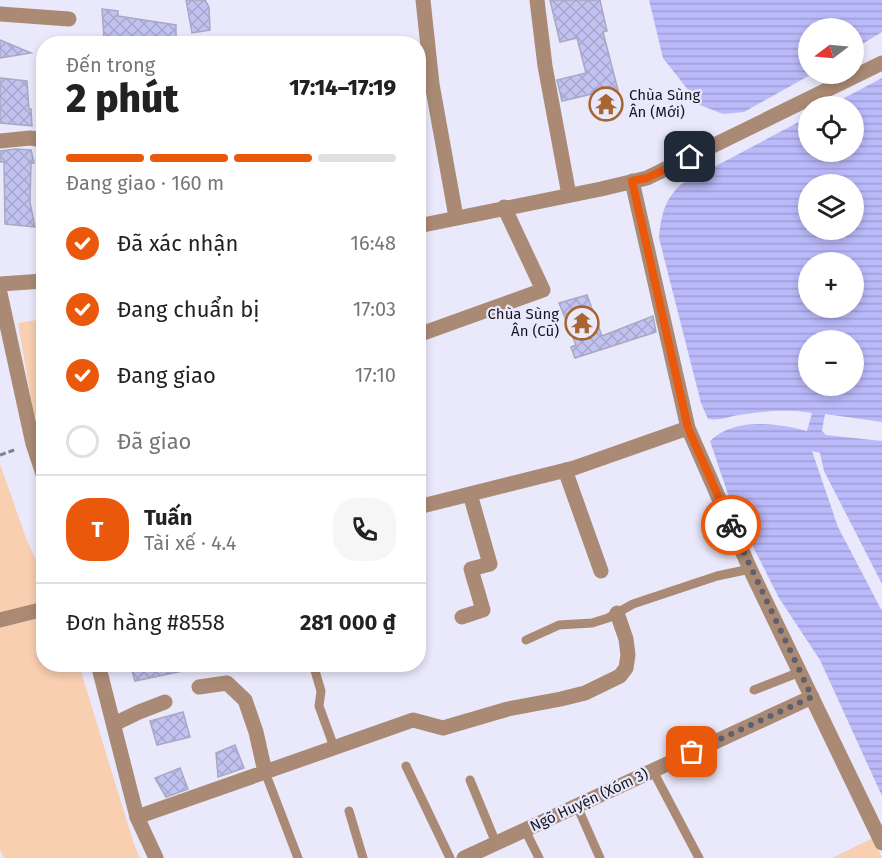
<!DOCTYPE html>
<html lang="vi">
<meta charset="utf-8">
<style>
:root{--surface:#fff;--page:#f6f6f6;--text:#222;--muted:#767676;--line:#e0e0e0;--accent:#ea580c}
body{margin:0;font-family:"Fira Sans",sans-serif;background:var(--page);color:var(--text);height:100vh;display:flex;flex-direction:column;font-size:22px;white-space:nowrap}
*{box-sizing:border-box;margin:0}
p{font-size:20px;color:var(--muted)}
.icon{flex:none;width:33px;height:33px;fill:none;stroke:currentColor;stroke-width:2;stroke-linecap:round;stroke-linejoin:round}
.map{position:relative;flex:1;overflow:hidden}
.sheet{position:absolute;left:36px;top:36px;width:390px;height:636px;display:flex;flex-direction:column;background:var(--surface);border-radius:24px;box-shadow:0 3px 9px #0003}
.sheet>*{flex:none}
.needle{width:39px;rotate:254deg}
.controls{position:absolute;left:798px;top:18px;display:grid;gap:12px}
.controls a{display:grid;place-items:center;width:66px;height:66px;border-radius:50%;background:var(--surface);box-shadow:0 3px 9px #0003;font-size:30px}
.pin{position:absolute;display:grid;place-items:center;width:51px;height:51px;color:#fff;margin:-26px;border-radius:12px;box-shadow:0 3px 9px #0006}
.courier{position:absolute;display:grid;place-items:center;width:60px;height:60px;margin:-30px;border:4px solid #ea580c;border-radius:50%;background:#fff;color:#222;box-shadow:0 2px 8px #0007}
.headline em{font-style:normal;font-weight:800}
.headline div{display:flex;flex-direction:column-reverse}
.headline{display:flex;align-items:center;justify-content:space-between;height:102px;padding:0 30px}
h1{font-size:39px;font-weight:800;line-height:45px}
.bar{display:grid;grid-template-columns:repeat(4,1fr);gap:9px 6px;align-content:center;height:72px;padding:0 30px}
.bar i{height:8px;border-radius:4px;background:var(--line)}
.bar .active{background:var(--accent)}
.bar p{grid-column:span 4}
.line{display:flex;align-items:center;gap:15px;padding:0 30px;border-top:2px solid var(--line)}
.line div{flex:1}
.round{display:grid;place-items:center;flex:none;width:63px;height:63px;border-radius:24px;background:var(--page)}
ol{padding:0 30px;list-style:none}
li{display:flex;align-items:center;gap:18px;height:66px}
li p{margin-inline-start:auto}
li .icon{padding:6px;border-radius:50%;background:var(--accent);color:#fff;stroke-width:4}
li:last-child{color:var(--muted)}
li i{width:33px;height:33px;border:3px solid var(--line);border-radius:50%}
.map>svg:first-child{display:block}
.green{fill:#f8cfb1}
.water{fill:url(#water-rules);fill-rule:evenodd}
.building{fill:url(#building-cross-hatch);stroke:#a8a8c4;stroke-width:1.5}
.lines{fill:none;stroke-linecap:round;stroke-linejoin:round}
.path{stroke:#80808e;stroke-width:3;stroke-dasharray:6 3;stroke-linecap:butt}
.service{stroke:#aa8a74;stroke-width:9}
.minor{stroke:#aa8a74;stroke-width:15}
.tertiary{stroke:#aa8a74;stroke-width:15}
.done{stroke:#60606d;stroke-width:6;stroke-dasharray:0 10.8}
.route{stroke:#ea580c;stroke-width:8}
.labels{text-anchor:middle;stroke-width:4.5;stroke-linejoin:round;paint-order:stroke}
.poi-label{font-size:15px;fill:#161620;stroke:#e9e9fb;text-anchor:start}
.street-label{font-size:15px;fill:#161620;stroke:#e9e9fb}
</style>
<div class="map">
<svg width="882" height="858" viewBox="0 0 882 858">
<defs>
<pattern id="water-rules" width="6" height="5" patternUnits="userSpaceOnUse" patternTransform="scale(1.5)"><rect width="6" height="5" fill="#bab9f9"/><path d="M0 2.5h6" fill="none" stroke="#9f9ed5"/></pattern>
<pattern id="building-cross-hatch" width="8" height="8" patternUnits="userSpaceOnUse" patternTransform="scale(1.5)"><rect width="8" height="8" fill="#c2c2f1"/><path d="M0 0l8 8M0 8l8-8" fill="none" stroke="#a6a6ce"/></pattern>
</defs>
<rect width="100%" height="100%" fill="#e9e9fb"/>
<path class="green" d="M43 319V414L34 416 18 323Z
M0 464 26 538 43 576 44 664 79 665 134 844 140 858H4L0 850Z
M873 838 882 858H832Z"/>
<path class="water" d="M649 0H882V32L854 49V28H808V74H812L744 112 723 114 700 105 663 58Z
M882 78V422L825 414 822 431 826 435 882 441V584L824 471 820 453 812 451 838 527 882 611V796L820 660 779 598 731 503 710 441C734 417 778 423 807 431L812 413C790 409 768 411 746 414 732 415 722 421 708 419L701 403 659 238C661 216 664 201 680 185L808 117V152H854V106H829ZM808 184H854V230H808ZM808 262H854V308H808ZM808 340H854V386H808Z"/>
<path class="building" d="M186 0H205L209 7 210 30 192 33Z
M550 0H600L607 31 603 32 621 102 596 108 592 94 562 101 557 80 586 73 577 38 560 42Z
M102 9 118 11V16L176 25V44H129L104 39Z
M0 40 31 53 0 58Z
M0 78 27 81 29 109H31L32 126 0 123Z
M16 149 31 150 34 163H31L30 202 35 227 5 224 4 162H0V151Z
M587 295 602 336 653 316 656 332 575 358 571 347 576 345 559 303Z
M130 664H183V671L135 681Z
M183 712 190 737 157 745 150 721Z
M235 745 244 768 218 777 216 753Z
M180 768 188 789 166 797 155 778Z"/>
<g class="lines">
<path class="path" d="M0 455 17 449"/>
<path class="service" d="M526 640 559 625 592 623 608 618 633 604 717 576 750 569
M313 664 321 691 319 706 334 747
M754 690 800 672
M406 766 450 858
M653 771 699 858
M265 772 298 858
M470 780 496 843
M577 806 600 858
M349 811 363 858
M525 830 539 858"/>
<path class="minor" d="M423 0 432 84 456 217
M537 0 545 66 569 195
M0 14 69 19
M0 141 30 138 44 140
M632 181 688 428 750 569 882 843
M418 226 601 189 647 178 882 63
M0 284 44 281
M418 335 543 290 504 207
M565 470 601 571
M418 507 574 468 688 428
M462 617 483 610 471 569 490 564 470 494
M0 620 44 609
M199 687 227 683 245 700 256 732 265 772
M114 724 139 712 165 702
M137 817 413 720 443 728 508 709 561 699 585 693 620 676 626 668 628 655 626 639 617 613
M464 858 812 697"/>
<path class="tertiary" d="M0 293 33 444 44 477
M98 664 137 817 156 858"/>
</g>
<g class="lines">
<path class="done" d="M692 752 812 697 731 525"/>
<path class="route" d="M690 157 647 178 632 181 688 428 731 525"/>
</g>
<defs>
<symbol id="temple-ring" viewBox="-11 -11 22 22"><circle r="9.5" fill="#e9e9fb" stroke="#a76531" stroke-width="1.5"/><path d="M0-6L5-2H3V0L6.5 2.5H4V6H1.5V3h-3V6H-4V2.5H-6.5L-3 0V-2H-5Z" fill="#a76531"/></symbol>
</defs>
<g fill-rule="evenodd">
<use href="#temple-ring" x="587" y="85" width="38" height="38"/>
<use href="#temple-ring" x="563" y="304" width="38" height="38"/>
</g>
<g class="labels">
<g class="poi-label">
<text x="629" y="100">Chùa Sùng<tspan x="629" dy="17">Ân (Mới)</tspan></text>
<text x="559" y="319" text-anchor="end">Chùa Sùng<tspan x="559" dy="17">Ân (Cũ)</tspan></text>
</g>
<g class="street-label">
<text transform="translate(589 800) rotate(-25)" y="5">Ngõ Huyện (Xóm 3)</text>
</g>
</g>
</svg>
<div class="controls">
<a><svg class="needle" viewBox="-14 -14 28 28"><path d="M0-13l5 13h-10z" fill="#e53935"/><path d="M0 13l5-13h-10z" fill="#767676"/></svg></a>
<a><svg class="icon" aria-label="locate" viewBox="0 0 24 24"><circle cx="12" cy="12" r="6"/><path d="M12 2v4M12 18v4M2 12h4M18 12h4"/></svg></a>
<a><svg class="icon" aria-label="layers" viewBox="0 0 24 24"><path d="M12 4l9 5-9 5-9-5zM3 14l9 5 9-5"/></svg></a>
<a>+</a>
<a>−</a>
</div>
<div class="pin" style="left:692px;top:752px;background:#ea580c"><svg class="icon" aria-label="bag" viewBox="0 0 24 24"><path d="M5 8h14l-1 12H6zM9 8a3 3 0 0 1 6 0"/></svg></div>
<div class="pin" style="left:690px;top:157px;background:#1f2937"><svg class="icon" aria-label="home" viewBox="0 0 24 24"><path d="M3 11l9-7 9 7M6 9v11h12V9"/></svg></div>
<div class="courier" style="left:731px;top:525px"><svg class="icon" aria-label="bike" viewBox="0 0 24 24"><circle cx="6" cy="16" r="4"/><circle cx="18" cy="16" r="4"/><path d="M6 16l4-8h5l3 8M10 8l3 8H6M13 5h3"/></svg></div>
<section class="sheet">
<div class="headline"><div><h1>2 phút</h1><p>Đến trong</p></div><em>17:14–17:19</em></div>
<div class="bar"><i class="active"></i><i class="active"></i><i class="active"></i><i></i><p>Đang giao · 160 m</p></div>
<ol>
<li><svg class="icon" aria-label="check" viewBox="0 0 24 24"><path d="M5 12l5 5 9-10"/></svg>Đã xác nhận<p>16:48</p></li>
<li><svg class="icon" aria-label="check" viewBox="0 0 24 24"><path d="M5 12l5 5 9-10"/></svg>Đang chuẩn bị<p>17:03</p></li>
<li><svg class="icon" aria-label="check" viewBox="0 0 24 24"><path d="M5 12l5 5 9-10"/></svg>Đang giao<p>17:10</p></li>
<li><i></i>Đã giao</li>
</ol>
<div class="line" style="height:108px"><b class="round" style="background:var(--accent);color:#fff">T</b><div><b>Tuấn</b><p>Tài xế · 4.4</p></div><a class="round"><svg class="icon" aria-label="phone" viewBox="0 0 24 24"><path d="M5 4h4l2 5-3 2q2 4 5 5l2-3 5 2v4C11 20 4 13 5 4z"/></svg></a></div>
<div class="line" style="height:78px"><div>Đơn hàng #8558</div><b>281 000 ₫</b></div>
</section>
</div>
